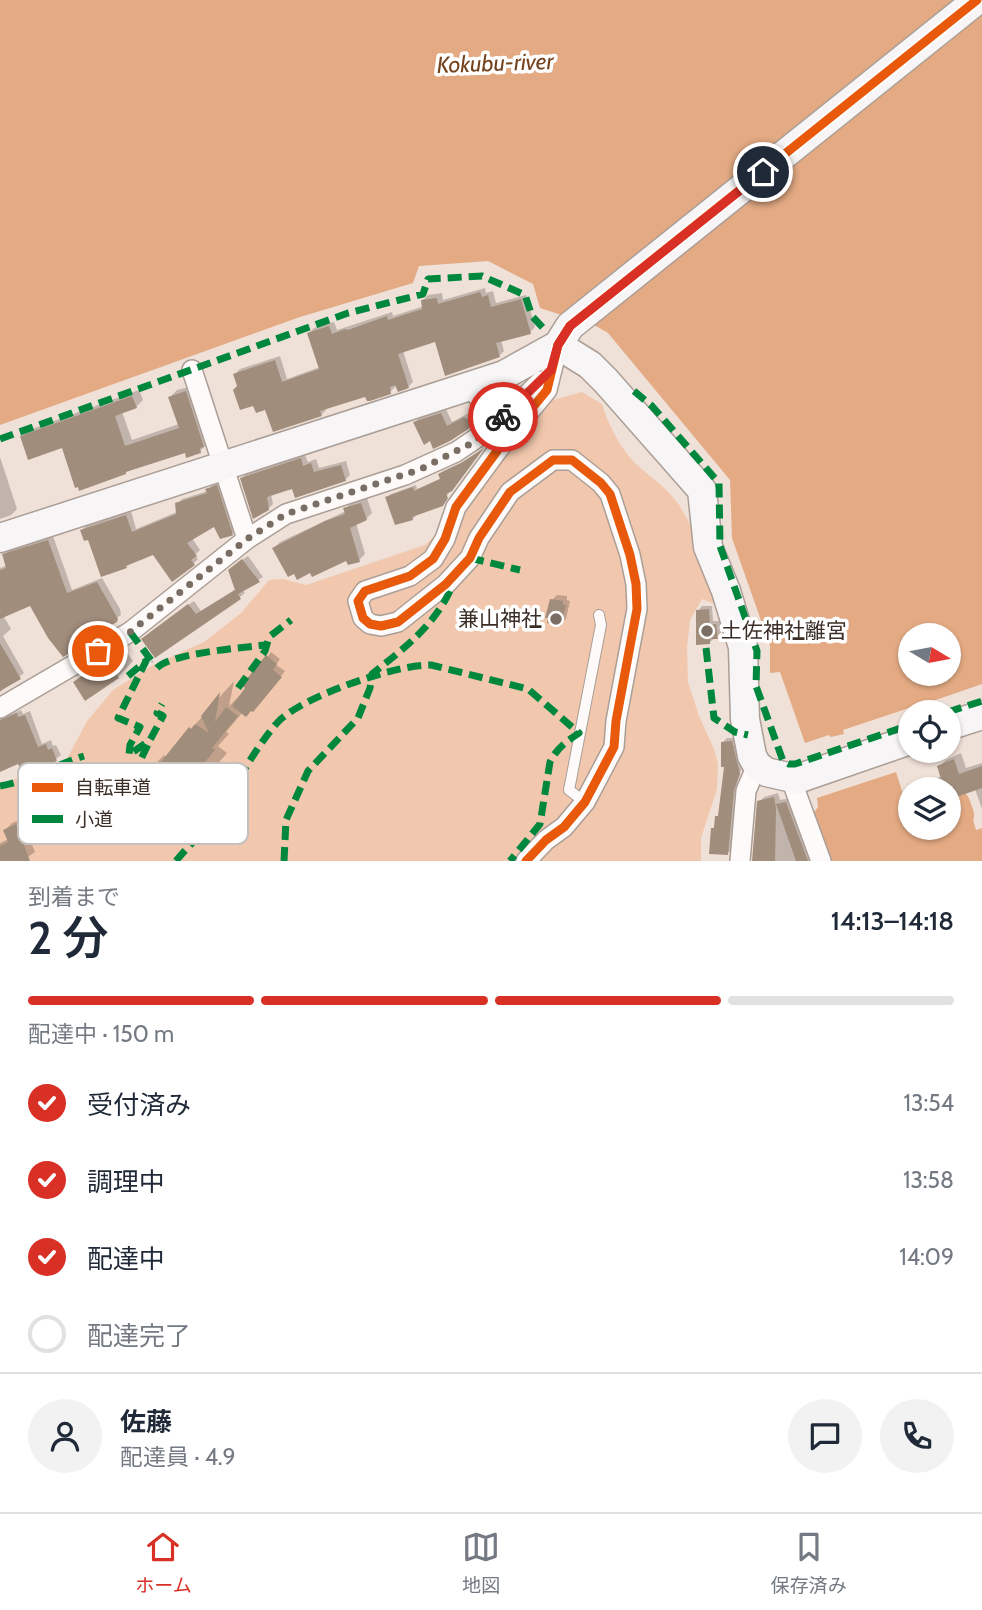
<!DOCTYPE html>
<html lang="ja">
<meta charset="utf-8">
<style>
:root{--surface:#fff;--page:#f2f2f3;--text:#1f2937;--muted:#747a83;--line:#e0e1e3;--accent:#d93025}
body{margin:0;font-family:Cabin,"Noto Sans JP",sans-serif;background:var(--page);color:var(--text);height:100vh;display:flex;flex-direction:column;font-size:26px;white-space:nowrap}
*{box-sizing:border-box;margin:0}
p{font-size:23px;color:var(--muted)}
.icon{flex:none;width:38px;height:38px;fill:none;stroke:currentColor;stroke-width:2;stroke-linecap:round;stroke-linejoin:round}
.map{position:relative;height:861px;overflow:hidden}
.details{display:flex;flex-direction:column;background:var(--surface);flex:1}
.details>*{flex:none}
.needle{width:46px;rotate:100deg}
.fabs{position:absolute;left:898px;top:623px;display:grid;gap:14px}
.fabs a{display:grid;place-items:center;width:63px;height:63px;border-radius:50%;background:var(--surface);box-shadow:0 2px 5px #0004;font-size:35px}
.pin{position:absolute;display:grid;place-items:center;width:60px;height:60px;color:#fff;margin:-30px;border:4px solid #fff;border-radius:50%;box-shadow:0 2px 7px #0007}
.courier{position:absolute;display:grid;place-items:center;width:70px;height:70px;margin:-35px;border:5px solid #d93025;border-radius:50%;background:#fff;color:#222;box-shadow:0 2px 9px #0007}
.headline em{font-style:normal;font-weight:600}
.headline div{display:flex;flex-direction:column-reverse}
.headline{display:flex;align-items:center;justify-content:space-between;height:119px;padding:0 28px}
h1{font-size:46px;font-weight:600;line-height:52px}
.bar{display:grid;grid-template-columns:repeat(4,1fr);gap:10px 7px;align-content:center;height:84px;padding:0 28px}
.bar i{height:9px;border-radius:5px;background:var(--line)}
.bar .active{background:var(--accent)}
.bar p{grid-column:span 4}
.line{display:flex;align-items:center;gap:18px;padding:0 28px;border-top:2px solid var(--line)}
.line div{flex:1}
.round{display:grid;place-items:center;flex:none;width:74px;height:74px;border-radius:37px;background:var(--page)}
ol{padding:0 28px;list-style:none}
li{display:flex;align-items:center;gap:21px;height:77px}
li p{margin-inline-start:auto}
li .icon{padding:7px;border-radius:50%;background:var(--accent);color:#fff;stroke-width:4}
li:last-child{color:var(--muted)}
li i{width:38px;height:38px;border:4px solid var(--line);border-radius:50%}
.menu{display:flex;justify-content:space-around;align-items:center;height:98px;border-top:2px solid var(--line);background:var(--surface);font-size:19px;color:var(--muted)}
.menu a{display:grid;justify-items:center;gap:4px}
.menu .active{color:var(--accent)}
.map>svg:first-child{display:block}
.green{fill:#f1c8ad}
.water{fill:#e3aa83;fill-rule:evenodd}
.shadow{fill:#0003}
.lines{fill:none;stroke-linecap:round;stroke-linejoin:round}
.river{stroke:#e3aa83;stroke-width:30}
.building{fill:#a18d7c}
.lane-casing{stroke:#aa9e96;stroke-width:12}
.street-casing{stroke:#aa9e96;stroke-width:22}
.secondary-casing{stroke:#aa9e96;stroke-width:31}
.path{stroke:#cbc6c2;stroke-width:2.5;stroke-dasharray:3.5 3.5;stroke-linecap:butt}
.lane{stroke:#fdfaf9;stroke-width:10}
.street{stroke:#fdfaf9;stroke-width:19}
.secondary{stroke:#f8f5f6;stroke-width:28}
.quiet{stroke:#00873e;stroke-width:7;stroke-dasharray:14 7;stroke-linecap:butt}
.cycleway-casing{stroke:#fff;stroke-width:13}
.cycleway{stroke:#e8590c;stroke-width:9}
.done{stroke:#7a6d64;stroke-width:7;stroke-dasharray:0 12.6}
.route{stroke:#d93025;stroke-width:9}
.poi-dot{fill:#7a6d64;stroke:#fff;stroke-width:2.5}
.labels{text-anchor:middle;stroke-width:7;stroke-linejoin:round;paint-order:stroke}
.poi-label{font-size:21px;fill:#3b2e26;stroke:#fff;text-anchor:end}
.water-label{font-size:23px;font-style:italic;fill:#74421c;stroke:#fff}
.key{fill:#fff;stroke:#c4c0be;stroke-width:2}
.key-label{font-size:19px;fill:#3b2e26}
</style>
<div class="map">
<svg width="982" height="861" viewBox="0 0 982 861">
<rect width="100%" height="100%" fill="#f0e1d8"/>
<path class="green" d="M582 392 602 404C608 424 620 448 636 464 650 477 668 488 679 505 699 536 711 574 724 608L702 599 690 620 687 648 688 682 699 716 714 749 718 764 717 789 701 838V861H0V786L21 776 62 768 87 721 113 690 151 666 204 642 241 613 269 580 283 579 306 585 425 545 467 504 553 400Z"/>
<path class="water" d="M0 0H982V684L927 703V706L920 708 918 705 843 730 844 734 831 737 829 735 805 743 780 672 770 673V646L732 538 730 480 608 333 596 326 540 308 533 284 488 261 419 266 413 283 300 317 0 425ZM910 635H948V674H910Z
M896 772 910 816V828H948L949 818 954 822 972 816 976 830 982 828V861H825L813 814 818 807 817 798Z"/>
<path class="shadow" d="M485 288 486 293 493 291 496 303 526 295 535 327 530 332 501 340 504 351 499 356 436 340 403 351 413 382 408 387 397 385 390 392 366 394 325 407 326 410 321 415 266 408 239 386 235 374 240 369 280 356 287 379 320 367 309 333 314 328 334 322 337 330 392 312 393 316 424 306 423 300 428 295 442 293 443 300Z
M193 386 207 444 200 451 63 445 22 437 29 430 139 390 143 400 136 407 122 412 132 440 179 424 170 397 177 390Z
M446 409 452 422 469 413 471 416 474 415 476 420 472 424 430 438 415 422 419 418Z
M305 455 308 462 316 459 319 468 346 461 350 475 345 480 293 486 271 494 273 504 268 509 242 478 247 473Z
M0 457 17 509 11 515 0 519Z
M467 460 442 505 416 515 413 519 387 497 391 494 416 485 417 489 442 478 440 474 443 471Z
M221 482 237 528 232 533 215 524 192 538 200 550 195 555 198 559 193 564 153 553 131 562 126 567 82 530 87 525 131 511 136 529 177 512V504L182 499 208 491 212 485Z
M367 498 372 513 366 519 356 523 365 554 359 560 274 548 280 542 346 511 345 509 351 503Z
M53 536 72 590 102 578 120 609 121 615 97 631 93 637 31 604 3 615 11 629 3 636 24 673 0 692V568L8 565 4 555 9 550Z
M248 556 263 577 242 590 245 593 240 597 155 656 147 635 194 601 201 611 236 589 235 565Z
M557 595 567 596V600L570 601 566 619 561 624 552 600Z
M702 606H712L713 621H720L721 633 710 642 698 611Z
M122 646 133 661 118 677 75 682 91 667Z
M271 652 280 659 276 665 285 671 258 706 243 712 226 732 229 734 218 746 227 753 189 797 177 787 161 802 149 770 164 755 166 757 234 681 229 706 242 693Z
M21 710 23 714 30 711 42 744 51 740 53 746 56 745 61 755 56 759 19 761 0 770V713L5 716Z
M727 738H736L743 763 737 784 732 849 728 853 713 829 720 813 726 765 723 742Z
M961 753 966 768 982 763V809L975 789H915L919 785 942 776 939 767 946 760Z
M778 793 780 800 791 798 815 861H755L759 802 764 797Z
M22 819 35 852 22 861H0V843L9 839 5 830 12 823Z"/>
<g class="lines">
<path class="river" d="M955 804 959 815"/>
</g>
<path class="building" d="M480 292 482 297 488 295 491 307 521 299 531 334 496 343 500 357 445 376 435 342 398 354 409 388 398 392 395 385 390 387 391 394 370 401H367L365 397 320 411 322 416 273 432 265 410 256 413 253 406 240 410 233 390 237 386 233 374 275 360 282 382 319 369 307 333 329 326 332 334 345 329 348 330 387 316 388 320 422 309 421 300 437 298 438 304Z
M186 391 204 447 200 448 201 453 186 458 185 453 126 472V474L79 491 78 487 75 488 62 448 28 460 20 436 132 396 137 408 115 416 125 446 179 428 168 397Z
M441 413 447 426 464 417 466 419 469 418 473 426 450 441 433 449 430 441 424 445 413 422Z
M484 448 452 491 446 494 448 498 443 506 412 517 413 520 395 525 385 497 413 487 414 491 440 479 438 474 461 463Z
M301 458 303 466 311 463 314 472 341 465 346 481 295 498 292 489 267 497 269 510 253 519 240 478Z
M217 485 233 535 231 536 220 539 214 527 187 543 197 556 191 560 195 565 172 582 153 555 126 566 127 568 101 577 88 540 84 541 80 530 126 515 132 532 176 514 175 503 207 493 205 489Z
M361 503 367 520 350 528 360 562 348 565 346 561 312 577 310 573 297 580 294 574 288 577 272 548 325 521 345 514 343 508Z
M48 540 67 593 97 582 118 619 117 622 93 635 94 639 63 657 48 638 30 606 0 619V570L6 568 2 554Z
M242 559 260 582 238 594 241 599 155 658 141 639 188 604 196 614 235 590 228 570Z
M550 599 563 601V605H566L561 626 547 623 548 618H545Z
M709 609 710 625 716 624 718 639H710V644L696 645V610Z
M0 643 21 679 0 691Z
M266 655 277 664 273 670 282 677 253 712 251 711 246 717 232 706 245 688 242 685Z
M106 660 119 678 85 701 73 682Z
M220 692 215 722 226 707 238 716 212 748 215 750 204 763 213 769 189 799 175 788 162 804 156 800 147 810 127 794 147 769 152 773 189 727 191 729 195 724 209 733 201 716Z
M17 713 18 717 25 715 38 747 46 744 48 750 52 748 57 761 28 773 25 768 21 770 18 764 0 772V720Z
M732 741 740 774 734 790 728 855 709 854 711 828H714L715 816H718L724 767H721V742Z
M954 759 959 774 982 766V788L948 800V789H944L937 766Z
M774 797 776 808 775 861H752L757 801Z
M786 802 808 861H796L776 804Z
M16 824 30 861H0V846L8 842 3 830Z"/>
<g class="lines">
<defs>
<path id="lane" d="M585 802 569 790 601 625 599 615"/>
<path id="street" d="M192 370 247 539
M472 386 488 414V430
M0 708 130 632 247 539 286 514 405 475 456 452 496 425 541 381
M795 790 821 861
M526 861 546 840 564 827 585 802 614 747 616 721 637 609 636 584 630 555 610 494 601 483 572 460H553L510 492 479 538 470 558 446 584 398 622 381 626 370 624 363 618 358 601 365 591 410 576 433 559 445 539 456 507 500 447 547 390 558 345
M740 861 746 791 757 765"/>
<path id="secondary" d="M558 345 590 365 606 381 702 490 708 547 726 591 743 647 745 719 752 756 757 765 766 772 797 779 910 740
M0 538 504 375 558 345 570 326 977 0
M948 726 982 715"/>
</defs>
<use href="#lane" class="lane-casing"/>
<use href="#street" class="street-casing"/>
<use href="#secondary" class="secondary-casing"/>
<path class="path" d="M151 660 157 668"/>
<use href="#lane" class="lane"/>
<use href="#street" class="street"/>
<use href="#secondary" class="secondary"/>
<path class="quiet" d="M634 391 652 406 719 483 720 546 757 651 756 686 783 761 789 764H795L910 725
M0 439 348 313 423 294 428 279 482 276 525 295 532 316 545 330
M470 558 520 570
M130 632 151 660
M706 648 714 718 735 732 748 735
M157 668C171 653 242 648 265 645
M128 676 146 661 118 718 140 727 130 745 129 755 150 740 163 716 157 713 162 704
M238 688 265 651 269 637 291 620
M948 712 982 701
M136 776 134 774 150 740
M0 786C29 781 55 765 84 756
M176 861C194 839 216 821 232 796 236 790 238 783 241 777 247 763 267 734 277 723 300 697 397 664 431 665L528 689 579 733C566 742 557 748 550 762L540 824 510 861
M284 861 286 820 308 771 358 718 370 688 372 674C403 649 432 628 450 591L446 584"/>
<defs>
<path id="cycleway" d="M526 861 546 840 564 827 585 802 614 747 616 721 637 609 636 584 630 555 610 494 601 483 572 460H553L510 492 479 538 470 558 446 584 398 622 381 626 370 624 363 618 358 601 365 591 410 576 433 559 445 539 456 507 500 447 547 390 558 345 570 326 977 0"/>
</defs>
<use href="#cycleway" class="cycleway-casing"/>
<use href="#cycleway" class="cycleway"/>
</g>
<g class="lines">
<path class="done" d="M98 651 130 632 247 539 286 514 421 469 474 442 503 417"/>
<path class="route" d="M503 417 551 370 558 345 570 326 763 172"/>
</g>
<g class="poi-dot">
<circle cx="556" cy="619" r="7"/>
<circle cx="707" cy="631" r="7"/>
</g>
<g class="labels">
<g class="poi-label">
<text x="542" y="626">兼山神社</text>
<text x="721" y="638" text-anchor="start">土佐神社離宮</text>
</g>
<g class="water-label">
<text transform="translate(495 63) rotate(-2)" y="8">Kokubu-river</text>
</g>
</g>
<rect x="18" y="763" width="230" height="81" rx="10" class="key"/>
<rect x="32" y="783" width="31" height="9" fill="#e8590c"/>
<rect x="32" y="815" width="31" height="8" fill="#00873e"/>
<g class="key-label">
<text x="75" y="794">自転車道</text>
<text x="75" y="826">小道</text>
</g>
</svg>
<div class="fabs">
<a><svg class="needle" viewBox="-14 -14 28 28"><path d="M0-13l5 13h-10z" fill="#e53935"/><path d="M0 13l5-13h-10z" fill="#747a83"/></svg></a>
<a><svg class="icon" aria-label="locate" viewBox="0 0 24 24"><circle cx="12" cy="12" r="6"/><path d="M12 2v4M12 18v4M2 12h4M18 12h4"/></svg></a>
<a><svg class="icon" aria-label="layers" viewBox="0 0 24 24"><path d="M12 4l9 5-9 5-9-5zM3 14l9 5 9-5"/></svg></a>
</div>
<div class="pin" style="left:98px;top:651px;background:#ea580c"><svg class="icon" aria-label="bag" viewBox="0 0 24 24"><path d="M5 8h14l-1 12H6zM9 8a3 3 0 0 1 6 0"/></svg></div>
<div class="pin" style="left:763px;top:172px;background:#1f2937"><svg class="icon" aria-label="home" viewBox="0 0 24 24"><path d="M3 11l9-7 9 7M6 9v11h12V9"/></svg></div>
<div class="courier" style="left:503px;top:417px"><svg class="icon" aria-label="bike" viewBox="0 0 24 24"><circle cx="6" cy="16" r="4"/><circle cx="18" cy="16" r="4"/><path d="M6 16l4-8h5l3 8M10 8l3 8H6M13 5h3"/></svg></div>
</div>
<section class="details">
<div class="headline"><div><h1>2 分</h1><p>到着まで</p></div><em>14:13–14:18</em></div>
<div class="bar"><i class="active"></i><i class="active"></i><i class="active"></i><i></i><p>配達中 · 150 m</p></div>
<ol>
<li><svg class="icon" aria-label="check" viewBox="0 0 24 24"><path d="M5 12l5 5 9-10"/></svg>受付済み<p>13:54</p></li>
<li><svg class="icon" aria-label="check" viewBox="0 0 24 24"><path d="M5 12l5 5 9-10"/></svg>調理中<p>13:58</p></li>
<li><svg class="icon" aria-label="check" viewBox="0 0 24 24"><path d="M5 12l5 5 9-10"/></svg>配達中<p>14:09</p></li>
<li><i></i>配達完了</li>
</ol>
<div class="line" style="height:126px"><a class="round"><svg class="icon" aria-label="person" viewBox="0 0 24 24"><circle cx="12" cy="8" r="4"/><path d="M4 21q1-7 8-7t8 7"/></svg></a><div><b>佐藤</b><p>配達員 · 4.9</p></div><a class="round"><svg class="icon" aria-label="chat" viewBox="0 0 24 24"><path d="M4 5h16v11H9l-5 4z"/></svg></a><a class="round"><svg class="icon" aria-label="phone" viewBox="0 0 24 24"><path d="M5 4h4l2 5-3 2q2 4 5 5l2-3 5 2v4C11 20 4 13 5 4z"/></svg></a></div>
</section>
<nav class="menu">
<a class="active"><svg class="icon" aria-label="home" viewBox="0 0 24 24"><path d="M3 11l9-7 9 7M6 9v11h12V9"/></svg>ホーム</a>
<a><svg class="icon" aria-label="map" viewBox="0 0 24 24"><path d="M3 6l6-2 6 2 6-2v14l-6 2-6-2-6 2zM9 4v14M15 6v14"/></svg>地図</a>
<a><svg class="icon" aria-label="saved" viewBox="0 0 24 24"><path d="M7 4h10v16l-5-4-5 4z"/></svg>保存済み</a>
</nav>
